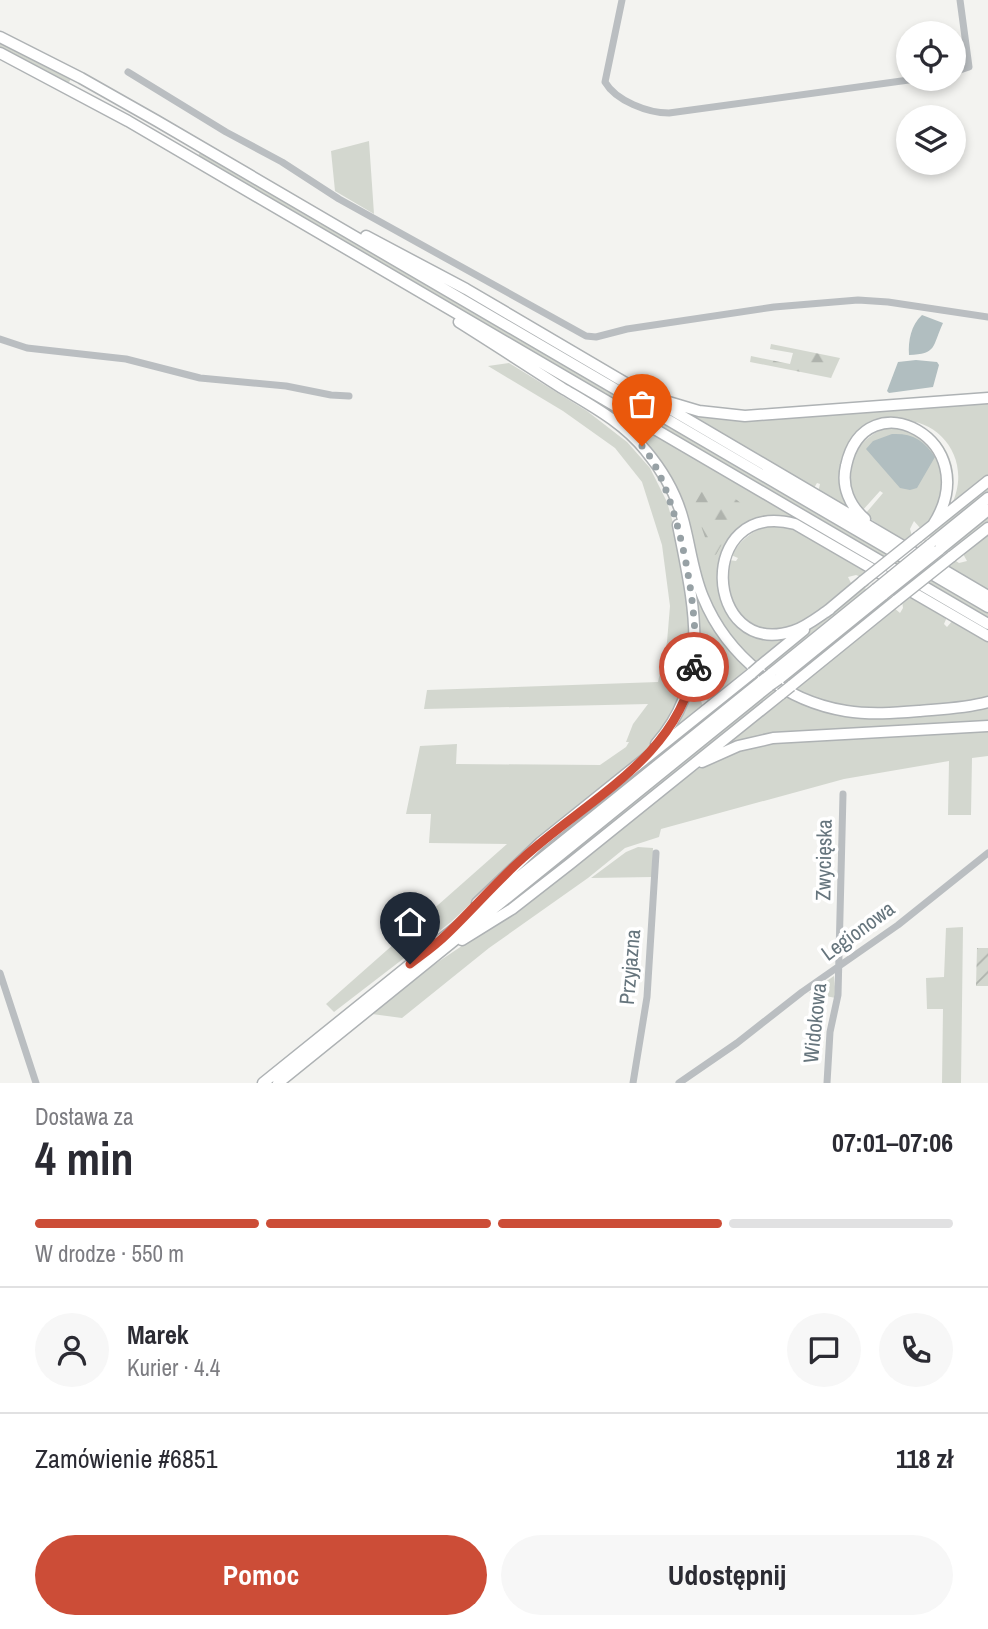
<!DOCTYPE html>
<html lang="pl">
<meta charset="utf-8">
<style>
:root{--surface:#fff;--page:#f7f7f7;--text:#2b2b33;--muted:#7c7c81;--line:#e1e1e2;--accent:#cc4d37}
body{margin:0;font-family:"Archivo Narrow",sans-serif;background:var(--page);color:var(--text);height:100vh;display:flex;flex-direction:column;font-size:26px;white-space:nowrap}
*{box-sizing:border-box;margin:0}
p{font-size:23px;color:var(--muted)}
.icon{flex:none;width:38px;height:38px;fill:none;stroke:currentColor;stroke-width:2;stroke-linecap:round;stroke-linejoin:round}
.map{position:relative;height:1083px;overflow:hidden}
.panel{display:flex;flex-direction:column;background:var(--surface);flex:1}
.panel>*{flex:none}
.tools{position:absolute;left:896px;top:21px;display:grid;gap:14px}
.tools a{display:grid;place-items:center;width:70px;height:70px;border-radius:50%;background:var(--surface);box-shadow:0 4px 10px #0003;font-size:35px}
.pin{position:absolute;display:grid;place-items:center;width:60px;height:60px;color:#fff;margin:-72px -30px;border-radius:50% 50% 50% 0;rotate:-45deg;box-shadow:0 0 7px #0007}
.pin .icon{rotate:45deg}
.courier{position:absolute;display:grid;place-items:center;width:70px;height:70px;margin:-35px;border:5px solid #cc4d37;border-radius:50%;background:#fff;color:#222;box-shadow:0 2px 9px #0007}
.overview em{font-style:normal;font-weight:700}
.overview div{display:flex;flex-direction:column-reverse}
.overview{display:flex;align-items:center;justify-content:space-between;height:119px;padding:0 35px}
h1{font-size:46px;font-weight:700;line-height:52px}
.bar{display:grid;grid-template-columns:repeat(4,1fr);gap:10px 7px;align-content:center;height:84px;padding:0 35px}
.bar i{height:9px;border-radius:5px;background:var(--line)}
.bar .on{background:var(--accent)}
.bar p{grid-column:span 4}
.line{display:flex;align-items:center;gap:18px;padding:0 35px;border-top:2px solid var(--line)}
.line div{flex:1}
.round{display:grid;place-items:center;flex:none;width:74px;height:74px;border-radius:37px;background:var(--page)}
.button{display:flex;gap:14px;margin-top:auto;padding:14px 35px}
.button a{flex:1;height:80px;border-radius:42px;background:var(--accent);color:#fff;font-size:28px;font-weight:700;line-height:80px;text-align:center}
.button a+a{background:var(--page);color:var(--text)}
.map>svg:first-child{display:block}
.grass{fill:#d3d7cf}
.forest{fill:url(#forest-firs)}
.garden{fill:url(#garden-furrows)}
.water{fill:#b1bec0}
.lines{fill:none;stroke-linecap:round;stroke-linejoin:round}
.highway-casing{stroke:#aeb2b4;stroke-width:13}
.minor{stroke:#babec1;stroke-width:7}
.highway{stroke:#fff;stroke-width:10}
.highway-bridge-casing{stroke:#aeb2b4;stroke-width:13;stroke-linecap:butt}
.highway-bridge{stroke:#fff;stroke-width:10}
.done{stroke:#97a1a5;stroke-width:7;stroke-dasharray:0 12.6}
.route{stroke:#cc4d37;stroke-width:9}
.labels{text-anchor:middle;stroke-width:7;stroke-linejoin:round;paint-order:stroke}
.street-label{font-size:21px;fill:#66757d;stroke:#fff}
</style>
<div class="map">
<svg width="988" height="1083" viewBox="0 0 988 1083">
<defs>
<pattern id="forest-firs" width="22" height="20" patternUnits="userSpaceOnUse" patternTransform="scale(1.75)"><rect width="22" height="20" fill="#d3d7cf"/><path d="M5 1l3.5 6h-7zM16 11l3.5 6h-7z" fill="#afb3ad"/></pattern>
<pattern id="garden-furrows" width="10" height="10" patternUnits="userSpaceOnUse" patternTransform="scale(1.75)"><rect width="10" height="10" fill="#d3d7cf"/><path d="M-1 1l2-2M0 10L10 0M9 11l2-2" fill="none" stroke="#afb3ad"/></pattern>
</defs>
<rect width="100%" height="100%" fill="#f3f3f0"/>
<path class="grass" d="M0 41 72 77 68 84 0 51Z
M369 141 374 214 335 191 331 151Z
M201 151 988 611V621L197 157Z
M416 264 988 598V601L458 292Z
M507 348 988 631 778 519 739 534 719 581 723 599 750 630 794 635 756 665 736 644 719 621 704 591 687 522 640 439Z
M509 363 587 411 627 442 650 468 667 502 678 540 693 638 684 695 661 735 647 750 544 835 451 922 334 1012 326 1004 507 844 429 843 431 814H406L420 746 457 744 456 764 600 765 626 747 629 742H626L633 724 648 704 424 709 427 690 658 682 667 642 670 606 662 545 642 482 615 448 563 411 488 366Z
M988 401V478L951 506C978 452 925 400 871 428 860 434 851 452 844 462L855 513 818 492 820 484 817 483 814 488 672 407 697 414Z
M891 426C900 427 910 426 919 428 948 436 962 476 948 501 941 513 931 521 921 529L914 521 910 529 912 536 905 542 866 516V513L883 493 880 491 862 511C858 506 852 499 850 493 841 461 862 435 891 426Z
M988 485V492L931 538 929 536 924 541 921 539Z
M988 517V524L949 555 946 554 952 549 950 547Z
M777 525 797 529 869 571 861 577 856 575 848 577 852 585C834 599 817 616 796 626 770 638 739 622 728 597 724 588 728 570 728 560L736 561 738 558 731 555C743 538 755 527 777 525Z
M988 530V591L945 565 953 559 959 563 967 561 962 552Z
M688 563 710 621 729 648 749 670 710 702 704 698 709 682 705 680 699 695 703 707 666 738 692 688Z
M867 583 869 585 865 588 867 590 494 889 526 857Z
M910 594 947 617 944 624 947 627 953 620 988 640V698C929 709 846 722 793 688L893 607 900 613 903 608 902 601Z
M892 598 895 599 524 897 476 930 883 601 885 603Z
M784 695 851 716 865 718 952 714 988 707V723L791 734 714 754Z
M988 729V756L972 758 971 815H948L949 761 844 779 661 829 659 837 625 848 588 878 489 948 402 1018 372 1014 435 964 508 915 674 786 701 767 726 755 772 742Z
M638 847 653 848 652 877 591 878 626 852Z
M963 927 961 1083H942L943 1009H927L926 978 944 977 946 928Z
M834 976 836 998 809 993Z"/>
<path class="forest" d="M771 344 840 358 831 378 750 362 751 356 790 364 793 353 770 349Z
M713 489 737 500 750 511 749 517 732 526 713 560 692 500V496L698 492Z"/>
<path class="garden" d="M977 948H988V986H976Z"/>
<path class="water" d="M922 315 943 323C932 347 937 354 909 355 908 341 911 325 922 315Z
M916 360 937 362 939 365 933 387 889 393 887 391 898 362Z
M892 434C912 433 924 440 935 457L917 488 910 490 900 488 866 449 873 441Z"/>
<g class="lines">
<defs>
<path id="highway" d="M0 37 81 78 157 121 988 607
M0 53 128 121 988 624
M366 236 466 289 988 596
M459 322C494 344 528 366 562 388 592 406 624 423 646 451 662 470 675 492 682 516 690 543 692 571 703 597 727 656 783 701 846 711 871 715 895 713 920 711 943 709 966 708 988 702
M662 400 699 411 745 416 988 398
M865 519C850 506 841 487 846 466 865 377 988 440 933 525
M918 537 988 481
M930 545 988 498
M939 550 988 510
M951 557 988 528
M830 609C818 617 806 627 793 631 703 660 695 498 795 524L988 636
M826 612 863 581
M760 666 804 630
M771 674 876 589
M779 679 884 594
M791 686 897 600
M656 744C714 679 693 602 678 525
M702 762 738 746 773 738 988 726
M477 903 540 843 752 673
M462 940 512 909 571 863 781 694
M263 1083 762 681
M278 1083 769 686"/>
</defs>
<use href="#highway" class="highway-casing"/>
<path class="minor" d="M622 0 605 82C616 101 648 113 669 113L916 79
M128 72 226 132 282 162 339 199 586 336 596 337 627 329 774 307 858 300 888 302 988 317
M954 72 969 67 960 0
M0 339 27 348 126 359 200 378 286 386 331 395 349 396
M0 973 36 1083
M633 1083 647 997 656 853
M679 1083 737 1043 802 992 898 925 988 853
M827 1083 830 1032 838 995 843 794"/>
<use href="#highway" class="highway"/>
<defs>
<path id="highway-bridge" d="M863 581 918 537
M876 589 930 545
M884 594 939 550
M897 600 951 557
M752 673 760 666
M762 681 771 674
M769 686 779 679
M781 694 791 686"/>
</defs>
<use href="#highway-bridge" class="highway-bridge-casing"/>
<use href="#highway-bridge" class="highway-bridge"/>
</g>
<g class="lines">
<path class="done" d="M642 446C677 485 701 616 694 667"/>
<path class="route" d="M410 964C423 954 436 945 447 934 473 909 496 882 523 858 584 802 679 757 694 667"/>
</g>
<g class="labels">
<g class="street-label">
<text transform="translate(824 860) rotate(-89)" y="7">Zwycięska</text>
<text transform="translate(858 931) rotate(-36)" y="7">Legionowa</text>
<text transform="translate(630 967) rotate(-85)" y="7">Przyjazna</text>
<text transform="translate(815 1023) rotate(-84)" y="7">Widokowa</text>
</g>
</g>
</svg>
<div class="tools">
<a><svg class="icon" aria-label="locate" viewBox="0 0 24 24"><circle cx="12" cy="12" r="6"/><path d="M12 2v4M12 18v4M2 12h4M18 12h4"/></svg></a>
<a><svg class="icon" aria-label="layers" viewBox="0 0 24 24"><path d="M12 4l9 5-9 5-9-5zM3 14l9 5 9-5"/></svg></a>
</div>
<div class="pin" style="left:642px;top:446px;background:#ea580c"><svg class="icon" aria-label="bag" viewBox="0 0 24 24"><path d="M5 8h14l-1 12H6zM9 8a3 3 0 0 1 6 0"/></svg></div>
<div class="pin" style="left:410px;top:964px;background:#1f2937"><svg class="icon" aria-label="home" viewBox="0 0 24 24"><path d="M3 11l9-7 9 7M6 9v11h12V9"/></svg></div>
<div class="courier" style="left:694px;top:667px"><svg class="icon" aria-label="bike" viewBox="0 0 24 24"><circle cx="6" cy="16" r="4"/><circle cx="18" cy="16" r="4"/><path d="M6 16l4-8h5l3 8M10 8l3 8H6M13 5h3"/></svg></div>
</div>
<section class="panel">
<div class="overview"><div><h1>4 min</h1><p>Dostawa za</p></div><em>07:01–07:06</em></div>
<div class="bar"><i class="on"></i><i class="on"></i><i class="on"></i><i></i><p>W drodze · 550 m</p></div>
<div class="line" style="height:126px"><a class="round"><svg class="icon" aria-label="person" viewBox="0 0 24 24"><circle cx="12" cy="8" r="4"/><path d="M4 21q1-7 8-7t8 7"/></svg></a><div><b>Marek</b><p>Kurier · 4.4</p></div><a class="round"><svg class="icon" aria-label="chat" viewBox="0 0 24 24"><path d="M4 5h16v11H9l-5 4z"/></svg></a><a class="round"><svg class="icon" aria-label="phone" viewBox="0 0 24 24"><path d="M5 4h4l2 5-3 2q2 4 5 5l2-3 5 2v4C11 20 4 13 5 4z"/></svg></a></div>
<div class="line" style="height:91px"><div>Zamówienie #6851</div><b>118 zł</b></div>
<div class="button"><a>Pomoc</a><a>Udostępnij</a></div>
</section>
